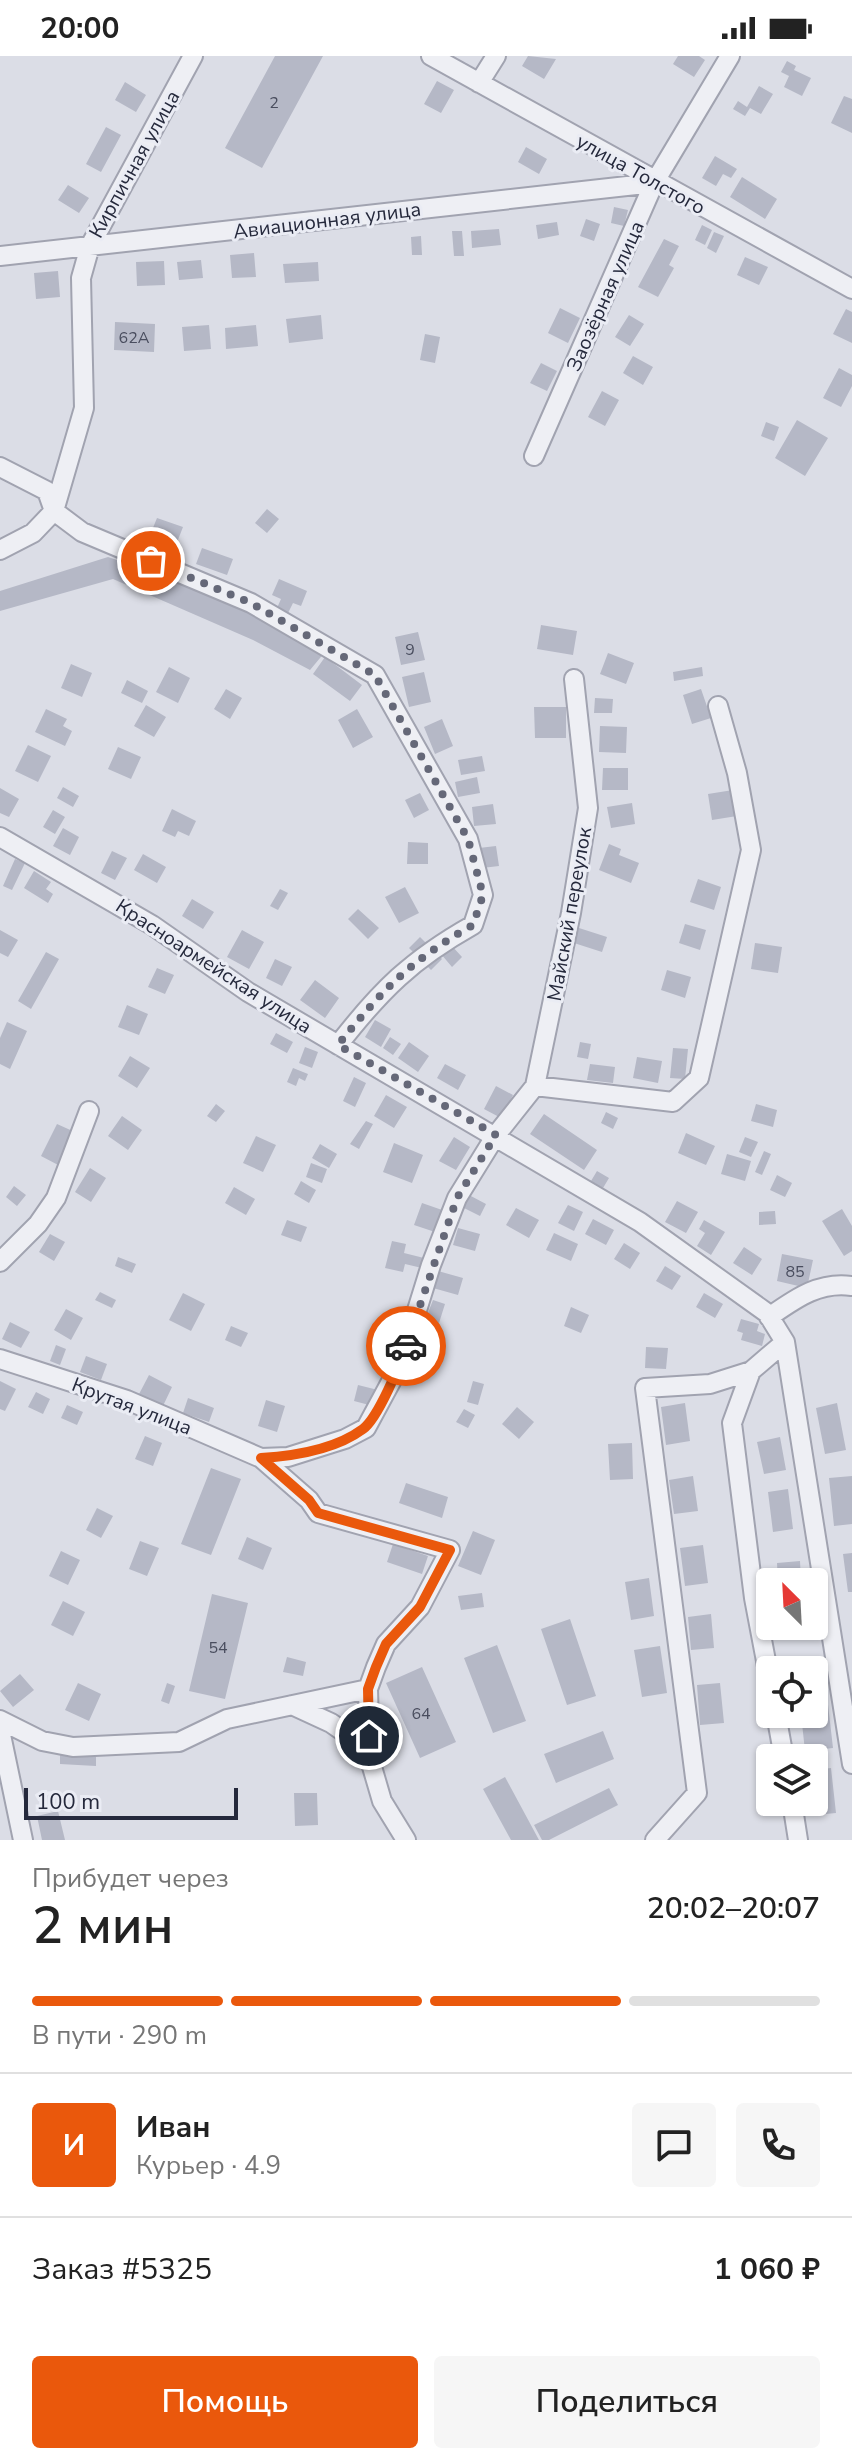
<!DOCTYPE html>
<html lang="ru">
<meta charset="utf-8">
<style>
:root{--surface:#fff;--page:#f6f6f6;--text:#222;--muted:#767676;--line:#e0e0e0;--accent:#ea580c}
body{margin:0;font-family:"Nunito Sans",sans-serif;background:var(--page);color:var(--text);height:100vh;display:flex;flex-direction:column;font-size:30px;white-space:nowrap}
*{box-sizing:border-box;margin:0}
p{font-size:26px;color:var(--muted)}
.icon{flex:none;width:44px;height:44px;fill:none;stroke:currentColor;stroke-width:2;stroke-linecap:round;stroke-linejoin:round}
.map{position:relative;height:1784px;overflow:hidden}
.details{display:flex;flex-direction:column;background:var(--surface);flex:1}
.details>*{flex:none}
.needle{width:52px;rotate:336deg}
.tools{position:absolute;left:756px;top:1512px;display:grid;gap:16px}
.tools a{display:grid;place-items:center;width:72px;height:72px;border-radius:8px;background:var(--surface);box-shadow:0 2px 6px #0004;font-size:40px}
.scale{position:absolute;left:24px;bottom:20px;width:214px;box-sizing:border-box;padding-left:8px;border:4px solid #25293c;border-top:0;font-size:22px;line-height:28px;white-space:nowrap;color:#25293c;-webkit-text-stroke:6px #eaecf4;paint-order:stroke}
.pin{position:absolute;display:grid;place-items:center;width:68px;height:68px;color:#fff;margin:-34px;border:4px solid #fff;border-radius:50%;box-shadow:0 2px 8px #0007}
.courier{position:absolute;display:grid;place-items:center;width:80px;height:80px;margin:-40px;border:6px solid #ea580c;border-radius:50%;background:#fff;color:#222;box-shadow:0 2px 10px #0007}
.summary em{font-style:normal;font-weight:600}
.summary div{display:flex;flex-direction:column-reverse}
.summary{display:flex;align-items:center;justify-content:space-between;height:136px;padding:0 32px}
h1{font-size:52px;font-weight:600;line-height:60px}
.bar{display:grid;grid-template-columns:repeat(4,1fr);gap:12px 8px;align-content:center;height:96px;padding:0 32px}
.bar i{height:10px;border-radius:6px;background:var(--line)}
.bar .current{background:var(--accent)}
.bar p{grid-column:span 4}
.line{display:flex;align-items:center;gap:20px;padding:0 32px;border-top:2px solid var(--line)}
.line div{flex:1}
.round{display:grid;place-items:center;flex:none;width:84px;height:84px;border-radius:8px;background:var(--page)}
.cta{display:flex;gap:16px;margin-top:auto;padding:16px 32px}
.cta a{flex:1;height:92px;border-radius:8px;background:var(--accent);color:#fff;font-size:32px;font-weight:600;line-height:92px;text-align:center}
.cta a+a{background:var(--page);color:var(--text)}
.status{display:flex;justify-content:space-between;align-items:center;height:56px;padding:0 40px;background:var(--surface);direction:ltr}
.status svg{height:22px;fill:currentColor}
.map>svg:first-child{display:block}
.building{fill:#b5b8c6}
.lines{fill:none;stroke-linecap:round;stroke-linejoin:round}
.minor-casing{stroke:#a1a3b0;stroke-width:22}
.minor{stroke:#eeeff4;stroke-width:18}
.done{stroke:#656878;stroke-width:8;stroke-dasharray:0 14.4}
.route{stroke:#ea580c;stroke-width:10}
.labels{text-anchor:middle;stroke-width:6;stroke-linejoin:round;paint-order:stroke}
.number-label{font-size:16px;fill:#494d5e}
.street-label{font-size:20px;fill:#25293c;stroke:#eaecf4}
</style>
<div class="status"><b>20:00</b><svg viewBox="0 0 49 12"><path d="M0 12V9h3v3zM5 12V6h3v6zM10 12V3h3v9zM15 12V0h3v12zM26 1h20v11H26zM47 4h2v5h-2z"/></svg></div>
<div class="map">
<svg width="852" height="1784" viewBox="0 0 852 1784">
<rect width="100%" height="100%" fill="#dbdde6"/>
<path class="building" d="M275 0H323L262 112 225 92Z
M528 0 556 3 544 23 522 10Z
M678 0H699L705 4 694 21 673 8Z
M787 5 796 10 794 14 811 22 802 40 784 31 789 20 781 16Z
M437 25 454 34 441 57 424 48Z
M125 26 146 39 136 56 115 44Z
M759 30 773 38 761 58 750 52 745 60 733 53 738 45 747 51Z
M844 40 852 43V77L831 67Z
M106 71 121 79 101 116 86 108Z
M526 91 547 103 539 118 518 106Z
M715 100 737 113 731 122 723 118 716 130 702 122Z
M742 121 777 143 765 163 730 141Z
M68 129 89 142 79 157 58 144Z
M614 151 628 154 624 170 611 167Z
M586 163 600 168 594 185 580 180Z
M557 166 559 179 538 183 536 169Z
M702 169 712 174 705 189 695 184Z
M499 173 501 189 472 192 471 175Z
M452 175H462L464 200H454Z
M714 176 724 180 716 197 707 192Z
M421 180 422 199H412L411 181Z
M664 183 679 190 669 209 674 212 658 241 638 231Z
M254 197 256 221 232 222 230 199Z
M745 201 768 211 759 229 737 219Z
M201 204 203 222 179 224 177 206Z
M164 205 165 229 137 230 136 206Z
M318 206 319 225 285 227 283 208Z
M58 215 60 241 36 243 34 217Z
M560 252 580 262 568 287 548 277Z
M846 253 852 256V287L833 278Z
M321 259 323 283 289 287 286 263Z
M629 259 644 268 630 290 615 281Z
M115 266 155 268 154 296 114 294Z
M209 269 211 293 184 295 182 271Z
M256 269 258 290 226 293 225 272Z
M425 278 440 281 435 307 420 304Z
M633 300 653 311 643 329 623 317Z
M541 307 557 315 547 335 530 327Z
M839 312 852 319V330L841 351 823 342Z
M602 335 619 344 605 370 588 361Z
M797 364 828 382 805 420 775 402Z
M766 366 779 371 774 385 761 380Z
M267 453 279 463 267 477 255 467Z
M157 462 183 471 172 499 146 489Z
M202 492 233 503 227 519 196 508Z
M108 501 173 523 262 563 325 596 310 614 253 584 113 523 0 555V535Z
M279 523 307 535 301 550 293 547 288 557 277 552 281 543 272 539Z
M541 569 577 575 573 599 537 593Z
M418 576 425 604 401 609 395 581Z
M608 597 634 607 626 628 600 618Z
M325 601 362 629 350 645 313 618Z
M71 608 92 617 82 641 61 632Z
M169 611 190 622 178 647 156 636Z
M702 611 703 620 674 625 673 616Z
M424 616 431 646 409 651 402 621Z
M127 624 148 635 142 647 121 637Z
M226 633 242 642 230 663 214 653Z
M701 633 711 662 692 668 683 639Z
M595 642 613 643 612 657H594Z
M146 649 166 661 154 681 134 670Z
M534 651H566V682H535Z
M46 653 67 663 63 670 72 675 65 690 35 676Z
M357 653 373 681 353 692 338 664Z
M442 663 453 690 435 698 424 671Z
M600 670 627 671 626 697 599 696Z
M28 689 51 700 38 726 15 715Z
M118 691 141 701 131 723 108 713Z
M482 700 485 715 461 719 458 704Z
M603 712H628V734H602Z
M477 721 480 737 458 741 455 726Z
M63 731 79 740 73 751 57 742Z
M0 732 19 743 9 761 0 757Z
M733 734 737 760 712 764 708 738Z
M420 737 429 754 414 762 405 744Z
M632 747 635 768 611 772 607 751Z
M493 748 496 768 474 770 472 751Z
M172 753 196 765 189 780 178 775 175 781 162 775Z
M53 754 65 761 55 778 43 771Z
M63 772 79 781 70 799 53 790Z
M408 786 428 787V808H407Z
M609 788 621 793 619 799 639 807 631 827 599 814Z
M496 790 499 810 482 812 479 792Z
M112 795 127 802 115 824 101 817Z
M143 798 166 811 157 827 134 814Z
M15 803 25 807 12 834 3 830Z
M34 815 51 826 46 833 53 838 48 847 24 832Z
M698 823 721 831 714 854 690 846Z
M405 831 419 857 399 867 385 841Z
M280 833 288 837 278 854 270 850Z
M192 843 214 856 203 873 182 860Z
M358 853 379 872 368 883 348 863Z
M685 868 706 874 700 894 679 887Z
M579 872 607 881 602 896 574 887Z
M0 874 18 884 8 901 0 897Z
M242 874 264 886 249 913 227 901Z
M420 881 442 903 431 914 409 892Z
M755 887 782 891 778 917 751 913Z
M451 889 462 901 452 911 441 898Z
M46 896 59 903 31 953 18 945Z
M275 903 292 911 282 930 266 922Z
M157 912 174 919 165 938 148 931Z
M667 914 691 921 685 942 661 934Z
M315 924 339 942 325 962 300 944Z
M127 949 148 958 139 979 118 971Z
M375 964 391 973 381 991 365 981Z
M7 966 27 975 10 1013 0 1008V982Z
M276 977 293 986 287 997 270 988Z
M390 981 401 988 393 999 383 992Z
M409 986 429 1000 418 1016 398 1002Z
M580 986 591 988 588 1003 577 1001Z
M305 991 318 996 312 1012 299 1007Z
M673 992 688 993 685 1023 670 1022Z
M130 1000 150 1012 137 1032 118 1020Z
M637 1001 662 1005 658 1027 633 1022Z
M445 1008 466 1019 458 1034 437 1022Z
M590 1008 615 1011 613 1027 587 1024Z
M293 1012 308 1018 305 1025 299 1022 296 1030 287 1026Z
M354 1021 366 1027 355 1051 343 1045Z
M496 1030 513 1039 501 1062 484 1053Z
M386 1039 407 1051 394 1072 374 1060Z
M216 1048 225 1055 216 1066 207 1060Z
M756 1048 777 1054 773 1071 751 1065Z
M606 1056 618 1062 613 1073 601 1067Z
M544 1058 597 1094 584 1114 530 1078Z
M122 1060 142 1074 128 1094 108 1080Z
M366 1065 373 1068 359 1093 350 1088Z
M57 1068 77 1077 60 1110 41 1100Z
M686 1077 715 1090 706 1109 678 1097Z
M256 1080 276 1089 263 1116 243 1107Z
M454 1081 470 1091 456 1114 439 1105Z
M745 1081 758 1086 751 1101 739 1096Z
M394 1087 423 1099 412 1127 383 1116Z
M320 1088 337 1098 329 1112 312 1102Z
M764 1095 771 1098 762 1119 755 1116Z
M727 1098 751 1105 745 1125 721 1118Z
M311 1107 327 1113 322 1127 306 1121Z
M90 1112 106 1122 91 1146 75 1136Z
M597 1115 609 1122 603 1132 591 1125Z
M777 1119 792 1127 785 1141 770 1134Z
M301 1125 316 1134 309 1147 294 1138Z
M14 1130 26 1139 17 1150 6 1141Z
M234 1131 255 1143 246 1159 225 1147Z
M469 1139 486 1148 480 1160 462 1151Z
M677 1145 698 1156 686 1177 665 1166Z
M422 1147 445 1155 438 1177 414 1169Z
M568 1149 583 1156 574 1175 558 1167Z
M516 1152 539 1164 529 1182 506 1169Z
M842 1153 852 1170V1195L844 1200 822 1165Z
M775 1155 776 1168 759 1169V1156Z
M593 1163 614 1174 606 1189 585 1178Z
M287 1164 307 1171 301 1186 281 1179Z
M704 1164 725 1176 711 1199 697 1190 705 1177 699 1173Z
M458 1172 480 1178 475 1195 453 1189Z
M554 1177 578 1188 571 1205 546 1194Z
M50 1178 65 1186 54 1205 39 1196Z
M392 1185 406 1188 404 1197 424 1202 422 1212 405 1208 403 1216 385 1212Z
M624 1187 640 1197 630 1213 614 1203Z
M744 1191 762 1203 752 1219 733 1207Z
M782 1198 813 1204 807 1232 777 1225Z
M118 1201 136 1208 132 1217 115 1210Z
M665 1210 681 1220 672 1234 656 1225Z
M438 1215 463 1222 458 1239 433 1232Z
M100 1236 116 1244 112 1252 95 1244Z
M183 1237 205 1248 191 1275 169 1264Z
M704 1237 723 1248 715 1262 696 1251Z
M433 1244 445 1248 439 1267 426 1262Z
M571 1251 589 1259 581 1277 564 1270Z
M66 1253 83 1262 71 1284 54 1274Z
M741 1263 759 1268 757 1275 765 1278 762 1290 741 1284 743 1277 737 1275Z
M10 1266 30 1276 21 1292 2 1283Z
M231 1270 248 1277 241 1291 225 1284Z
M419 1287 441 1298 429 1321 407 1310Z
M56 1289 66 1293 60 1309 50 1305Z
M646 1291 668 1292 666 1313 645 1312Z
M86 1300 107 1308 101 1324 80 1316Z
M149 1319 172 1331 162 1352 138 1340Z
M0 1325 16 1333 5 1355 0 1353Z
M473 1325 484 1328 478 1349 467 1346Z
M358 1329 378 1334 373 1350 354 1345Z
M36 1336 50 1343 43 1358 28 1351Z
M188 1342 214 1352 209 1366 183 1357Z
M266 1344 285 1350 277 1376 258 1370Z
M685 1347 690 1385 666 1389 661 1351Z
M837 1347 846 1394 825 1398 816 1352Z
M67 1349 83 1356 77 1369 61 1362Z
M517 1351 534 1366 519 1383 502 1368Z
M464 1353 475 1359 468 1372 456 1366Z
M145 1380 162 1387 153 1410 135 1403Z
M780 1381 786 1414 764 1418 757 1386Z
M632 1387 633 1423 610 1424 608 1388Z
M211 1412 241 1423 211 1499 181 1488Z
M693 1420 698 1455 674 1458 669 1424Z
M852 1420V1468L834 1470 829 1422Z
M406 1427 448 1441 442 1462 399 1447Z
M788 1433 793 1473 773 1476 768 1436Z
M97 1452 113 1460 101 1482 86 1474Z
M473 1475 495 1484 481 1519 458 1510Z
M247 1481 272 1492 263 1514 238 1503Z
M140 1485 159 1492 147 1520 129 1513Z
M393 1488 428 1500 422 1518 387 1506Z
M703 1489 708 1527 685 1530 680 1492Z
M61 1495 80 1504 68 1529 49 1520Z
M852 1497V1536H848L843 1498Z
M800 1505 801 1526H778L777 1507Z
M649 1522 654 1560 631 1564 625 1526Z
M482 1537 484 1551 461 1554 458 1540Z
M212 1538 248 1547 225 1643 189 1635Z
M63 1545 85 1556 73 1580 51 1569Z
M711 1558 714 1592 691 1594 688 1561Z
M570 1563 596 1640 567 1649 541 1573Z
M497 1589 526 1665 493 1677 464 1602Z
M660 1590 667 1637 642 1641 634 1594Z
M287 1601 306 1606 303 1620 283 1616Z
M422 1611 456 1686 420 1702 386 1627Z
M20 1618 34 1634 13 1651 0 1635Z
M78 1627 101 1638 89 1665 65 1654Z
M167 1627 175 1630 169 1648 161 1645Z
M720 1627 724 1667 700 1669 697 1629Z
M827 1640 833 1692 805 1695 801 1658H814V1642Z
M603 1675 614 1703 556 1727 544 1698Z
M60 1699 96 1701V1710L60 1708Z
M759 1704H770V1721L761 1722Z
M831 1712 836 1757 815 1759 814 1714Z
M505 1721 539 1784H511L483 1733Z
M609 1732 618 1749 549 1784H542L534 1769Z
M294 1737H317L318 1769 295 1770Z
M58 1755 65 1784H42L37 1760Z"/>
<g class="lines">
<defs>
<path id="minor" d="M431 0 852 233
M479 27 496 0
M0 200 654 127
M534 400 654 127 730 0
M0 411 47 435 54 455 82 476 251 547 375 619 468 783 483 839 473 869C411 904 381 934 338 989
M0 494 33 477 54 455 84 352 81 222 90 190 193 0
M0 781 152 869 248 936 640 1166 767 1257 785 1286 852 1708
M535 1030 673 1046 699 1022 751 794 737 717 718 650
M0 1206 38 1168 56 1142 89 1055
M769 1261C795 1243 819 1225 852 1230
M0 1303 127 1344 261 1402 288 1401 345 1383 366 1372 400 1309 431 1209 457 1142 496 1079 535 1030 571 857 588 752 574 623
M261 1402 309 1444 318 1457 450 1494 420 1551 386 1588 376 1611 368 1633 370 1704
M770 1626 754 1542 732 1367 751 1315 785 1286
M292 1649 331 1667 354 1683 370 1704 382 1745 406 1784
M776 1658 784 1702
M0 1664 42 1685 73 1691 179 1686 227 1663 368 1633
M0 1674 23 1784
M792 1746 798 1784
M655 1784 697 1737 645 1332 710 1328 751 1315"/>
</defs>
<use href="#minor" class="minor-casing"/>
<use href="#minor" class="minor"/>
</g>
<g class="lines">
<path class="done" d="M151 505 251 547 375 619 468 783 483 839 473 869C411 904 382 934 338 989L496 1079 457 1142 406 1290"/>
<path class="route" d="M369 1680 368 1633 376 1611 386 1588 420 1551 450 1494 318 1457 309 1444 261 1402C294 1400 336 1393 363 1373 378 1362 400 1309 406 1290"/>
</g>
<g class="labels">
<g class="number-label">
<text x="274" y="52">2</text>
<text x="134" y="287">62А</text>
<text x="410" y="599">9</text>
<text x="795" y="1221">85</text>
<text x="218" y="1597">54</text>
<text x="421" y="1663">64</text>
</g>
<g class="street-label">
<text transform="translate(134 108) rotate(-61)" y="7">Кирпичная улица</text>
<text transform="translate(641 118) rotate(29)" y="7">улица Толстого</text>
<text transform="translate(327 164) rotate(-7)" y="7">Авиационная улица</text>
<text transform="translate(605 240) rotate(-66)" y="7">Заозёрная улица</text>
<text transform="translate(569 858) rotate(-80)" y="7">Майский переулок</text>
<text transform="translate(214 910) rotate(33)" y="7">Красноармейская улица</text>
<text transform="translate(132 1350) rotate(21)" y="7">Крутая улица</text>
</g>
</g>
</svg>
<div class="tools">
<a><svg class="needle" viewBox="-14 -14 28 28"><path d="M0-13l5 13h-10z" fill="#e53935"/><path d="M0 13l5-13h-10z" fill="#767676"/></svg></a>
<a><svg class="icon" aria-label="locate" viewBox="0 0 24 24"><circle cx="12" cy="12" r="6"/><path d="M12 2v4M12 18v4M2 12h4M18 12h4"/></svg></a>
<a><svg class="icon" aria-label="layers" viewBox="0 0 24 24"><path d="M12 4l9 5-9 5-9-5zM3 14l9 5 9-5"/></svg></a>
</div>
<div class="scale">100 m</div>
<div class="pin" style="left:151px;top:505px;background:#ea580c"><svg class="icon" aria-label="bag" viewBox="0 0 24 24"><path d="M5 8h14l-1 12H6zM9 8a3 3 0 0 1 6 0"/></svg></div>
<div class="pin" style="left:369px;top:1680px;background:#1f2937"><svg class="icon" aria-label="home" viewBox="0 0 24 24"><path d="M3 11l9-7 9 7M6 9v11h12V9"/></svg></div>
<div class="courier" style="left:406px;top:1290px"><svg class="icon" aria-label="car" viewBox="0 0 24 24"><path d="M5 17H2v-5l4-1 3-4h7l3 4 3 1v5h-3M9 17h6M6 11h13"/><circle cx="7" cy="17" r="2"/><circle cx="17" cy="17" r="2"/></svg></div>
</div>
<section class="details">
<div class="summary"><div><h1>2 мин</h1><p>Прибудет через</p></div><em>20:02–20:07</em></div>
<div class="bar"><i class="current"></i><i class="current"></i><i class="current"></i><i></i><p>В пути · 290 m</p></div>
<div class="line" style="height:144px"><b class="round" style="background:var(--accent);color:#fff">И</b><div><b>Иван</b><p>Курьер · 4.9</p></div><a class="round"><svg class="icon" aria-label="chat" viewBox="0 0 24 24"><path d="M4 5h16v11H9l-5 4z"/></svg></a><a class="round"><svg class="icon" aria-label="phone" viewBox="0 0 24 24"><path d="M5 4h4l2 5-3 2q2 4 5 5l2-3 5 2v4C11 20 4 13 5 4z"/></svg></a></div>
<div class="line" style="height:104px"><div>Заказ #5325</div><b>1 060 ₽</b></div>
<div class="cta"><a>Помощь</a><a>Поделиться</a></div>
</section>
